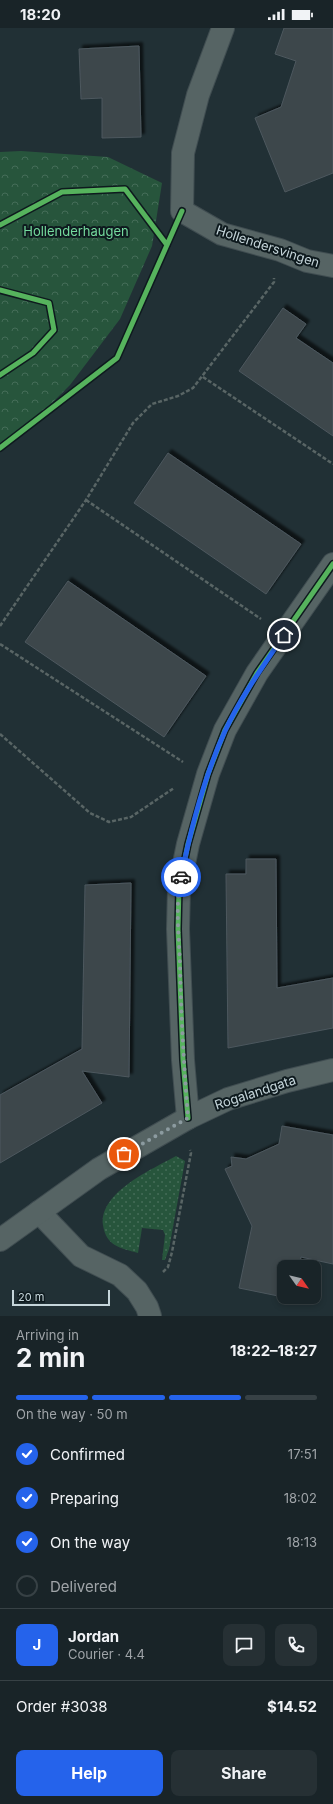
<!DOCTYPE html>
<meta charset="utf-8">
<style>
:root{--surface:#192428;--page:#263034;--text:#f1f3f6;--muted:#9fa4a8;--line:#374145;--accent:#2563eb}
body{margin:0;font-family:Inter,sans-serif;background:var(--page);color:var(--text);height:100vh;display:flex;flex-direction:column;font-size:15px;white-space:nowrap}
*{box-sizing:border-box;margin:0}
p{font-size:13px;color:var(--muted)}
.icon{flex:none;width:22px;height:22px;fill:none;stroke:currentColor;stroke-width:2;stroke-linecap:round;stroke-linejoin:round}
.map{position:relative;height:1288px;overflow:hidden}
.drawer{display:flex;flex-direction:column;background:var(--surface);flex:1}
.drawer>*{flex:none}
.needle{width:26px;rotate:124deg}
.tools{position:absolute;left:277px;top:1232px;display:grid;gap:8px}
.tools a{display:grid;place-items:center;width:44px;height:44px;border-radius:8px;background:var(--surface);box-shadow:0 2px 6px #0003,0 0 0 1px var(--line);font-size:20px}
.scale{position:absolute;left:12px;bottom:10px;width:98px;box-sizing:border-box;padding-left:4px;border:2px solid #c5d5da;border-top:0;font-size:11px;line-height:14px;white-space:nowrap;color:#c5d5da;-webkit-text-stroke:3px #0e1a1e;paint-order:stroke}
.pin{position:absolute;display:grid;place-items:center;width:34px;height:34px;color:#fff;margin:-17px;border:2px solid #fff;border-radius:50%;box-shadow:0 1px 4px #0007}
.courier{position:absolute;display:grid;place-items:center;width:40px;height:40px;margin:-20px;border:3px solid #2563eb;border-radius:50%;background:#fff;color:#222;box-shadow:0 1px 5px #0007}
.head em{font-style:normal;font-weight:700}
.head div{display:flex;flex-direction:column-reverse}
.head{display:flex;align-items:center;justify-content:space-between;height:68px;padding:0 16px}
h1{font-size:26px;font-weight:700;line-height:30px}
.bar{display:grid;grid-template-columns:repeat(4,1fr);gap:6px 4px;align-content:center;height:48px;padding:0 16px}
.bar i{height:5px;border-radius:3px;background:var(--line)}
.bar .selected{background:var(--accent)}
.bar p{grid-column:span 4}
.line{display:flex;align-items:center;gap:10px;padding:0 16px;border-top:1px solid var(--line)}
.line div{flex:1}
.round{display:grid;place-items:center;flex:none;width:42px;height:42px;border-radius:8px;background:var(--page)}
ol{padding:0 16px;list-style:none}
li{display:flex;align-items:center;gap:12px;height:44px}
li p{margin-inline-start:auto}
li .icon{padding:4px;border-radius:50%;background:var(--accent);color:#fff;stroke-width:4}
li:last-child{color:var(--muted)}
li i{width:22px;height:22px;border:2px solid var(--line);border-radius:50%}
.cta{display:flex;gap:8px;margin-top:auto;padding:8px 16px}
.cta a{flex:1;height:46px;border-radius:8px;background:var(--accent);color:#fff;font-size:16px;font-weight:700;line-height:46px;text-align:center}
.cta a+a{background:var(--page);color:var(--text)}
.status{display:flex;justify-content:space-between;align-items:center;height:28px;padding:0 20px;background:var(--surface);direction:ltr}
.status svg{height:11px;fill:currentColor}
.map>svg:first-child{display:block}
.green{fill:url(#green-dots)}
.forest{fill:url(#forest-crowns)}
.building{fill:#3c464c;stroke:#4d585e;filter:url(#shadow)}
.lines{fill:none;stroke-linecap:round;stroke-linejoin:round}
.minor-casing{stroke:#404d51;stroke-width:24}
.tertiary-casing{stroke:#404d51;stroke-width:24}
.path{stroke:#596565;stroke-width:2.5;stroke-dasharray:4 2;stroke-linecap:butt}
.minor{stroke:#566464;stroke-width:22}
.tertiary{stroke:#566464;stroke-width:22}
.cycleway-casing{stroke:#0e1a1e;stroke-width:8}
.cycleway{stroke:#56b35d;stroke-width:5}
.done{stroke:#8c9ba0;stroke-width:4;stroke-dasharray:0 7.2}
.route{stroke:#2563eb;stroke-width:5}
.labels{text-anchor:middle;stroke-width:4;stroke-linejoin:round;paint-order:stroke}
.park-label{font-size:13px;fill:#75db9e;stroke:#0e1a1e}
.street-label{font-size:13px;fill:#c5d5da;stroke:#0e1a1e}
</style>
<div class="status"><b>18:20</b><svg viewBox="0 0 49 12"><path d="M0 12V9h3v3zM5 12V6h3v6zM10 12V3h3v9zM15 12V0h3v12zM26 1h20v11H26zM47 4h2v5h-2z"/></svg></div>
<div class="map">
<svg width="333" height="1288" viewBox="0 0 333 1288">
<defs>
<pattern id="green-dots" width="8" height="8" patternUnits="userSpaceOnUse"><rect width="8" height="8" fill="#27553c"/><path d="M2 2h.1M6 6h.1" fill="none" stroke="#456d58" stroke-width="1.8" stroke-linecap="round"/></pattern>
<pattern id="forest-crowns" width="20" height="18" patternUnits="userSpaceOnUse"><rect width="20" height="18" fill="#27553c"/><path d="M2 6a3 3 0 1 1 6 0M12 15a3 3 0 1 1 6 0" fill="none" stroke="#456d58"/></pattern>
<filter id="shadow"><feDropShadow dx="3.5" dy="-3.5" stdDeviation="1" flood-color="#0009"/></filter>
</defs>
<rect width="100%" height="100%" fill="#213035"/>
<path class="green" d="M176 1128 185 1133 169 1221 165 1232H162L165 1207 163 1202 142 1200 138 1225C120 1220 106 1218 103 1197 99 1164 153 1141 176 1128Z"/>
<path class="forest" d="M21 123 108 129 162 155 152 218 120 291 70 357 12 415 0 424V124Z"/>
<path class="building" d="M284 0H333V145L285 164 255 90 281 79 296 33 275 26Z
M139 18 141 109 102 110V70L81 71 79 21Z
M283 280 306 296 296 310 333 335V408L239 343Z
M168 425 301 516 266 566 134 475Z
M68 553 206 648 164 709 25 614Z
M246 831H276L277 960 333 950V1000L228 1020 226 846H246Z
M131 855 129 1049 82 1043 102 1075 0 1135V1067L82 1021 85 857Z
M282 1098 333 1107V1236L301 1229 299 1239H284V1269H293V1271L239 1260 252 1198 225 1141 232 1138 231 1129 246 1131 279 1116Z"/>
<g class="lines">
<defs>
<path id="minor" d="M223 0 198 67 183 125 182 183 222 206 280 222 307 233 333 238
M188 1090 183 1032 178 901 179 860 188 816 208 746 225 702 257 645 333 536
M39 1184 81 1228 120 1247 137 1263 147 1279 150 1288"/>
<path id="tertiary" d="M0 1212 99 1141 188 1090 228 1071 287 1053 333 1042"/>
</defs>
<use href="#minor" class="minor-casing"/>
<use href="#tertiary" class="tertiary-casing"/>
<path class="path" d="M0 197 62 164 125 161 167 217
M0 262 49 275 54 302 33 325 0 347
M203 349 333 436
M0 420 117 330 170 209
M86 472 261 591
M0 598 86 472 133 395 152 376 178 368 193 360 274 254V250
M0 616 183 734
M0 706 90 785 109 794 131 789 174 760
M163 1244 168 1239 172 1224 191 1125 190 1122"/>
<use href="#minor" class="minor"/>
<use href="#tertiary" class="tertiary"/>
<defs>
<path id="cycleway" d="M0 197 62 164 125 161 167 217
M0 262 49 275 54 302 33 325 0 347
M0 420 117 330 182 183
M188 1090 183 1032 178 901 179 860 188 816 208 746 225 702 257 645 333 536"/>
</defs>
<use href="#cycleway" class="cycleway-casing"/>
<use href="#cycleway" class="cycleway"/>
</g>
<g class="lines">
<path class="done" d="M124 1126 188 1090C184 1039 181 988 180 937 179 908 175 878 181 849"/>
<path class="route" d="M181 849C191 800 204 749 225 703 241 669 263 638 284 607"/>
</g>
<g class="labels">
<g class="park-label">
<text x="76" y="208">Hollenderhaugen</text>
</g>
<g class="street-label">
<text transform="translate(268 218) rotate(18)" y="5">Hollendersvingen</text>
<text transform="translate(255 1064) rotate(-18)" y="5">Rogalandgata</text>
</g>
</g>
</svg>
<div class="tools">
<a><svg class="needle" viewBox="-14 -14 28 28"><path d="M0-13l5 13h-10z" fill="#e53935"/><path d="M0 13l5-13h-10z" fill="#9fa4a8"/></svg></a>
</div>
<div class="scale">20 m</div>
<div class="pin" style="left:124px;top:1126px;background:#ea580c"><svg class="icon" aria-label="bag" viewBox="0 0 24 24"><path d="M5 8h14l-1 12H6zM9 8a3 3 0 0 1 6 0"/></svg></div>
<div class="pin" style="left:284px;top:607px;background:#1f2937"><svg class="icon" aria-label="home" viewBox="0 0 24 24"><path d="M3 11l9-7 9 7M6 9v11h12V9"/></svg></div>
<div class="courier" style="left:181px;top:849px"><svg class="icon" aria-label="car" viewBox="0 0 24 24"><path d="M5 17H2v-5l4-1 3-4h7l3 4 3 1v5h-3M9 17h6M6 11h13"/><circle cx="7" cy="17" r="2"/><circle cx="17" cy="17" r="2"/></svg></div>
</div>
<section class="drawer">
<div class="head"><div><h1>2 min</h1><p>Arriving in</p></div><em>18:22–18:27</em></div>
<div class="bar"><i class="selected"></i><i class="selected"></i><i class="selected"></i><i></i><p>On the way · 50 m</p></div>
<ol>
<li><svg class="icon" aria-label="check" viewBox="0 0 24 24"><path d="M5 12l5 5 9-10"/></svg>Confirmed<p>17:51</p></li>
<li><svg class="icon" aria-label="check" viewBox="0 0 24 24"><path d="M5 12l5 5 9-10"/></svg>Preparing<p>18:02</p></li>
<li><svg class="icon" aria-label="check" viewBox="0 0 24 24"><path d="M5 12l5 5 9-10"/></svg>On the way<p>18:13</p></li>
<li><i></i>Delivered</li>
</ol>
<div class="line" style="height:72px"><b class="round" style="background:var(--accent);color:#fff">J</b><div><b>Jordan</b><p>Courier · 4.4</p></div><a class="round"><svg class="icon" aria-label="chat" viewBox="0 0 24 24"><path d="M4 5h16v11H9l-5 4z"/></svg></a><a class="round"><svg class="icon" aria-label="phone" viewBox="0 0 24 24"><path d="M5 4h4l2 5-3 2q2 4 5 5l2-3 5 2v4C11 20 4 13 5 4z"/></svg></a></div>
<div class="line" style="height:52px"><div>Order #3038</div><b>$14.52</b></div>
<div class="cta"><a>Help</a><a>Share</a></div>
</section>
